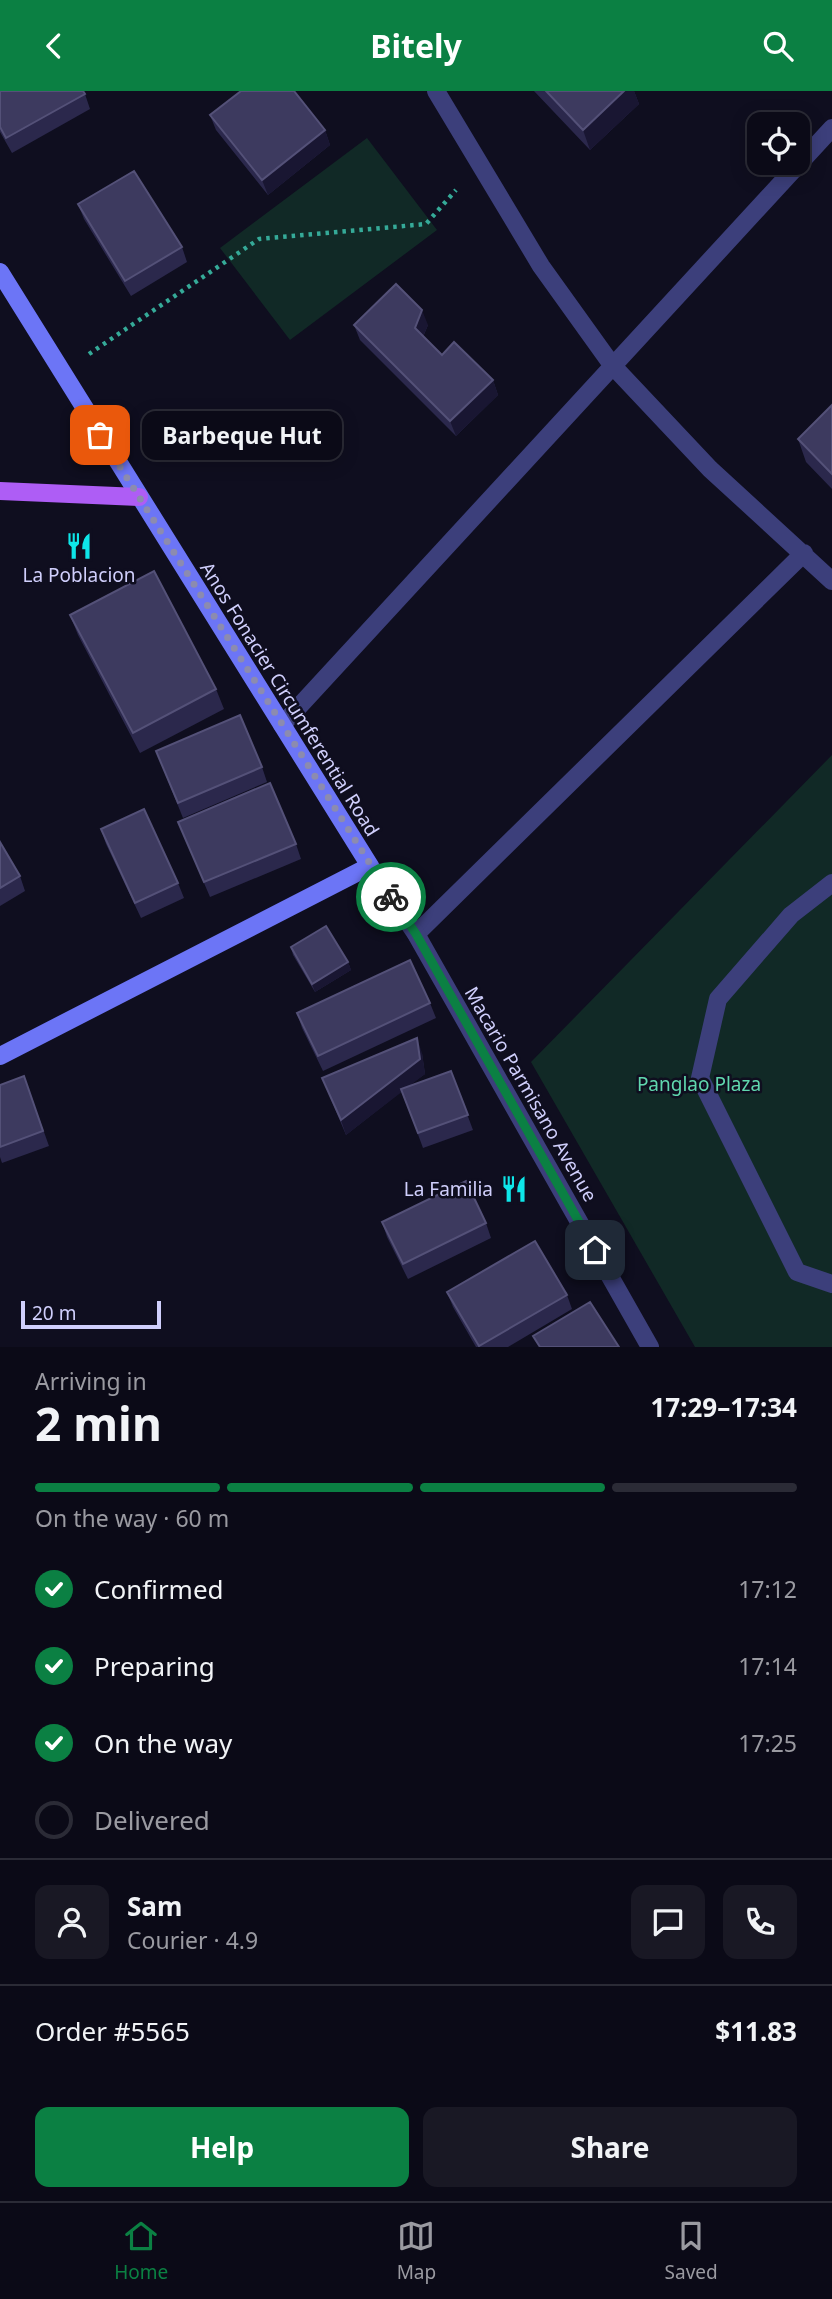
<!DOCTYPE html>
<meta charset="utf-8">
<style>
:root{--surface:#0b0a17;--page:#191824;--text:#f1f3f6;--muted:#9a9aa1;--line:#2b2b36;--accent:#0b8043}
body{margin:0;font-family:"Noto Sans",sans-serif;background:var(--page);color:var(--text);height:100vh;display:flex;flex-direction:column;font-size:26px;white-space:nowrap}
*{box-sizing:border-box;margin:0}
p{font-size:23px;color:var(--muted)}
.icon{flex:none;width:38px;height:38px;fill:none;stroke:currentColor;stroke-width:2;stroke-linecap:round;stroke-linejoin:round}
.map{position:relative;height:1256px;overflow:hidden}
.details{display:flex;flex-direction:column;background:var(--surface);flex:1}
.details>*{flex:none}
.tools{position:absolute;left:747px;top:21px;display:grid;gap:14px}
.tools a{display:grid;place-items:center;width:63px;height:63px;border-radius:14px;background:var(--surface);box-shadow:0 4px 18px #0003,0 0 0 2px var(--line);font-size:35px}
.scale{position:absolute;left:21px;bottom:18px;width:140px;box-sizing:border-box;padding-left:7px;border:4px solid #d0cffc;border-top:0;font-size:19px;line-height:24px;white-space:nowrap;color:#d0cffc;-webkit-text-stroke:5px #0f0e1f;paint-order:stroke}
.pin{position:absolute;display:grid;place-items:center;width:60px;height:60px;color:#fff;margin:-30px;border-radius:14px;box-shadow:0 4px 10px #0006}
.courier{position:absolute;display:grid;place-items:center;width:70px;height:70px;margin:-35px;border:5px solid #0b8043;border-radius:50%;background:#fff;color:#222;box-shadow:0 2px 9px #0007}
.bubble{position:absolute;height:49px;border-radius:14px;background:var(--surface);box-shadow:0 4px 18px #0003,0 0 0 2px var(--line);font-size:23px;font-weight:700;line-height:49px;text-align:center}
.summary em{font-style:normal;font-weight:700}
.summary div{display:flex;flex-direction:column-reverse}
.summary{display:flex;align-items:center;justify-content:space-between;height:119px;padding:0 35px}
h1{font-size:46px;font-weight:700;line-height:52px}
.bar{display:grid;grid-template-columns:repeat(4,1fr);gap:10px 7px;align-content:center;height:84px;padding:0 35px}
.bar i{height:9px;border-radius:5px;background:var(--line)}
.bar .selected{background:var(--accent)}
.bar p{grid-column:span 4}
.line{display:flex;align-items:center;gap:18px;padding:0 35px;border-top:2px solid var(--line)}
.line div{flex:1}
.round{display:grid;place-items:center;flex:none;width:74px;height:74px;border-radius:14px;background:var(--page)}
ol{padding:0 35px;list-style:none}
li{display:flex;align-items:center;gap:21px;height:77px}
li p{margin-inline-start:auto}
li .icon{padding:7px;border-radius:50%;background:var(--accent);color:#fff;stroke-width:4}
li:last-child{color:var(--muted)}
li i{width:38px;height:38px;border:4px solid var(--line);border-radius:50%}
.action{display:flex;gap:14px;margin-top:auto;padding:14px 35px}
.action a{flex:1;height:80px;border-radius:14px;background:var(--accent);color:#fff;font-size:28px;font-weight:700;line-height:80px;text-align:center}
.action a+a{background:var(--page);color:var(--text)}
header{display:flex;justify-content:space-between;align-items:center;height:91px;padding:0 35px;background:var(--accent);color:#fff;font-size:32px;font-weight:700}
.tabs{display:flex;justify-content:space-around;align-items:center;height:98px;border-top:2px solid var(--line);background:var(--surface);font-size:19px;color:var(--muted)}
.tabs a{display:grid;justify-items:center;gap:4px}
.tabs .selected{color:var(--accent)}
.map>svg:first-child{display:block}
.green{fill:#112926}
.lines{fill:none;stroke-linecap:round;stroke-linejoin:round}
.path{stroke:#35aa98;stroke-width:4.5;stroke-dasharray:3.5 5;stroke-linecap:butt}
.service{stroke:#3c3f7b;stroke-width:18}
.tertiary{stroke:#3c3f7b;stroke-width:18}
.secondary{stroke:#6c75f6;stroke-width:18}
.primary{stroke:#ae5df5;stroke-width:18}
.wall{fill:#2b284c}
.shaded-wall{fill:#191632}
.building{fill:#3d3a5f;stroke:#545178;stroke-width:2}
.done{stroke:#8c8baf;stroke-width:7;stroke-dasharray:0 12.6}
.route{stroke:#0b8043;stroke-width:9}
.labels{text-anchor:middle;stroke-width:5;stroke-linejoin:round;paint-order:stroke}
.poi-label{font-size:19px;fill:#d0cffc;stroke:#0f0e1f}
.street-label{font-size:19px;fill:#d0cffc;stroke:#0f0e1f}
.park-label{font-size:19px;fill:#60d7ae;stroke:#0f0e1f}
</style>
<header><svg class="icon" aria-label="back" viewBox="0 0 24 24"><path d="M15 5l-7 7 7 7"/></svg>Bitely<svg class="icon" aria-label="search" viewBox="0 0 24 24"><circle cx="10" cy="10" r="6"/><path d="M15 15l6 6"/></svg></header>
<div class="map">
<svg width="832" height="1256" viewBox="0 0 832 1256">
<rect width="100%" height="100%" fill="#0f0e1f"/>
<path class="green" d="M367 47 437 139 290 249 220 157Z
M832 664V1256H695L531 971Z"/>
<g class="lines">
<path class="path" d="M89 263 259 148 426 133 456 99"/>
<path class="service" d="M436 0 541 175 612 274 710 378 832 490
M282 634 832 37
M832 792 791 824 718 908 700 987 797 1181 832 1193
M416 843 804 462"/>
<path class="tertiary" d="M370 775 416 843 650 1256"/>
<path class="secondary" d="M0 181 370 775 0 965"/>
<path class="primary" d="M0 400 139 406"/>
</g>
<path class="wall" d="M0 0 85 3 90 18 12 62 0 41Z
M534 0H634L639 13 590 59Z
M210 24 325 39 330 54 268 104 216 39Z
M78 113 182 156 187 171 131 205 84 128Z
M354 234H428L423 246 442 264 493 289 498 304 456 345 360 249Z
M832 314V398L806 371 798 348Z
M70 524 216 598 224 618 140 662 78 544Z
M156 660 262 676 267 691 183 727Z
M178 731 296 753 301 768 210 806Z
M101 738 178 792 184 807 141 827 106 753Z
M0 751 20 785 25 800 0 815Z
M291 856 348 871 351 879 315 901 293 864Z
M430 912 436 927 323 980 302 937 297 922Z
M422 962 425 983 408 995 451 980 473 1039 423 1057 402 1000 346 1044 322 987Z
M24 985 49 1055 2 1072 0 1066V994Z
M382 1131 486 1132 491 1147 408 1188 387 1146Z
M447 1201 567 1204 572 1218 508 1256H476L453 1216Z"/>
<path class="shaded-wall" d="M624 0H634L639 13 590 59 583 39Z
M325 39 330 54 268 104 262 89Z
M422 219 428 234 420 252 415 237Z
M493 289 498 304 456 345 450 330Z
M348 871 351 879 315 901 312 893Z
M417 947 422 962 425 983 346 1044 341 1029Z"/>
<path class="building" d="M0 0H83L85 3 6 47 0 36Z
M241 0H294L325 39 262 89 210 24Z
M546 0H624L583 39Z
M134 80 182 156 125 190 78 113Z
M396 193 422 219 415 237 442 264 454 251 493 289 450 330 354 234Z
M832 314V383L798 348Z
M154 480 216 598 133 642 70 524Z
M240 624 262 676 178 712 156 660Z
M270 692 296 753 204 791 178 731Z
M144 718 178 792 135 812 101 738Z
M0 751 20 785 0 797Z
M326 835 348 871 312 893 291 856Z
M410 869 430 912 318 965 297 922Z
M417 947 420 968 341 1029 322 987Z
M451 980 468 1024 418 1042 401 998Z
M24 985 43 1040 0 1056V994Z
M466 1090 486 1132 403 1173 382 1131Z
M535 1150 567 1204 479 1255 447 1201Z
M590 1211 619 1256H540L533 1245Z"/>
<g class="lines">
<path class="done" d="M100 344 391 806"/>
<path class="route" d="M391 806 416 843 595 1159"/>
</g>
<defs>
<symbol id="restaurant-bare" viewBox="-9 -9 18 18"><path d="M-5-6h1v4h1v-4h1v4h1v-4h1v5L-1.5 .5V6h-2V.5L-5-1ZM5-6V6H3V1.5H1.5Q1.5-4 5-6Z" fill="#0ee6e9" stroke="#0f0e1f" stroke-width="2.5" paint-order="stroke"/></symbol>
</defs>
<g fill-rule="evenodd">
<use href="#restaurant-bare" x="60" y="436" width="38" height="38"/>
<use href="#restaurant-bare" x="495" y="1079" width="38" height="38"/>
</g>
<g class="labels">
<g class="poi-label">
<text x="79" y="491">La Poblacion</text>
<text x="493" y="1105" text-anchor="end">La Familia</text>
</g>
<g class="street-label">
<text transform="translate(290 608) rotate(58)" y="7">Anos Fonacier Circumferential Road</text>
<text transform="translate(531 1003) rotate(60)" y="7">Macario Parmisano Avenue</text>
</g>
<g class="park-label">
<text x="699" y="1000">Panglao Plaza</text>
</g>
</g>
</svg>
<div class="tools">
<a><svg class="icon" aria-label="locate" viewBox="0 0 24 24"><circle cx="12" cy="12" r="6"/><path d="M12 2v4M12 18v4M2 12h4M18 12h4"/></svg></a>
</div>
<div class="scale">20 m</div>
<div class="pin" style="left:100px;top:344px;background:#ea580c"><svg class="icon" aria-label="bag" viewBox="0 0 24 24"><path d="M5 8h14l-1 12H6zM9 8a3 3 0 0 1 6 0"/></svg></div>
<div class="pin" style="left:595px;top:1159px;background:#1f2937"><svg class="icon" aria-label="home" viewBox="0 0 24 24"><path d="M3 11l9-7 9 7M6 9v11h12V9"/></svg></div>
<div class="courier" style="left:391px;top:806px"><svg class="icon" aria-label="bike" viewBox="0 0 24 24"><circle cx="6" cy="16" r="4"/><circle cx="18" cy="16" r="4"/><path d="M6 16l4-8h5l3 8M10 8l3 8H6M13 5h3"/></svg></div>
<div class="bubble" style="left:142px;top:320px;width:200px">Barbeque Hut</div>
</div>
<section class="details">
<div class="summary"><div><h1>2 min</h1><p>Arriving in</p></div><em>17:29–17:34</em></div>
<div class="bar"><i class="selected"></i><i class="selected"></i><i class="selected"></i><i></i><p>On the way · 60 m</p></div>
<ol>
<li><svg class="icon" aria-label="check" viewBox="0 0 24 24"><path d="M5 12l5 5 9-10"/></svg>Confirmed<p>17:12</p></li>
<li><svg class="icon" aria-label="check" viewBox="0 0 24 24"><path d="M5 12l5 5 9-10"/></svg>Preparing<p>17:14</p></li>
<li><svg class="icon" aria-label="check" viewBox="0 0 24 24"><path d="M5 12l5 5 9-10"/></svg>On the way<p>17:25</p></li>
<li><i></i>Delivered</li>
</ol>
<div class="line" style="height:126px"><a class="round"><svg class="icon" aria-label="person" viewBox="0 0 24 24"><circle cx="12" cy="8" r="4"/><path d="M4 21q1-7 8-7t8 7"/></svg></a><div><b>Sam</b><p>Courier · 4.9</p></div><a class="round"><svg class="icon" aria-label="chat" viewBox="0 0 24 24"><path d="M4 5h16v11H9l-5 4z"/></svg></a><a class="round"><svg class="icon" aria-label="phone" viewBox="0 0 24 24"><path d="M5 4h4l2 5-3 2q2 4 5 5l2-3 5 2v4C11 20 4 13 5 4z"/></svg></a></div>
<div class="line" style="height:91px"><div>Order #5565</div><b>$11.83</b></div>
<div class="action"><a>Help</a><a>Share</a></div>
</section>
<nav class="tabs">
<a class="selected"><svg class="icon" aria-label="home" viewBox="0 0 24 24"><path d="M3 11l9-7 9 7M6 9v11h12V9"/></svg>Home</a>
<a><svg class="icon" aria-label="map" viewBox="0 0 24 24"><path d="M3 6l6-2 6 2 6-2v14l-6 2-6-2-6 2zM9 4v14M15 6v14"/></svg>Map</a>
<a><svg class="icon" aria-label="saved" viewBox="0 0 24 24"><path d="M7 4h10v16l-5-4-5 4z"/></svg>Saved</a>
</nav>
